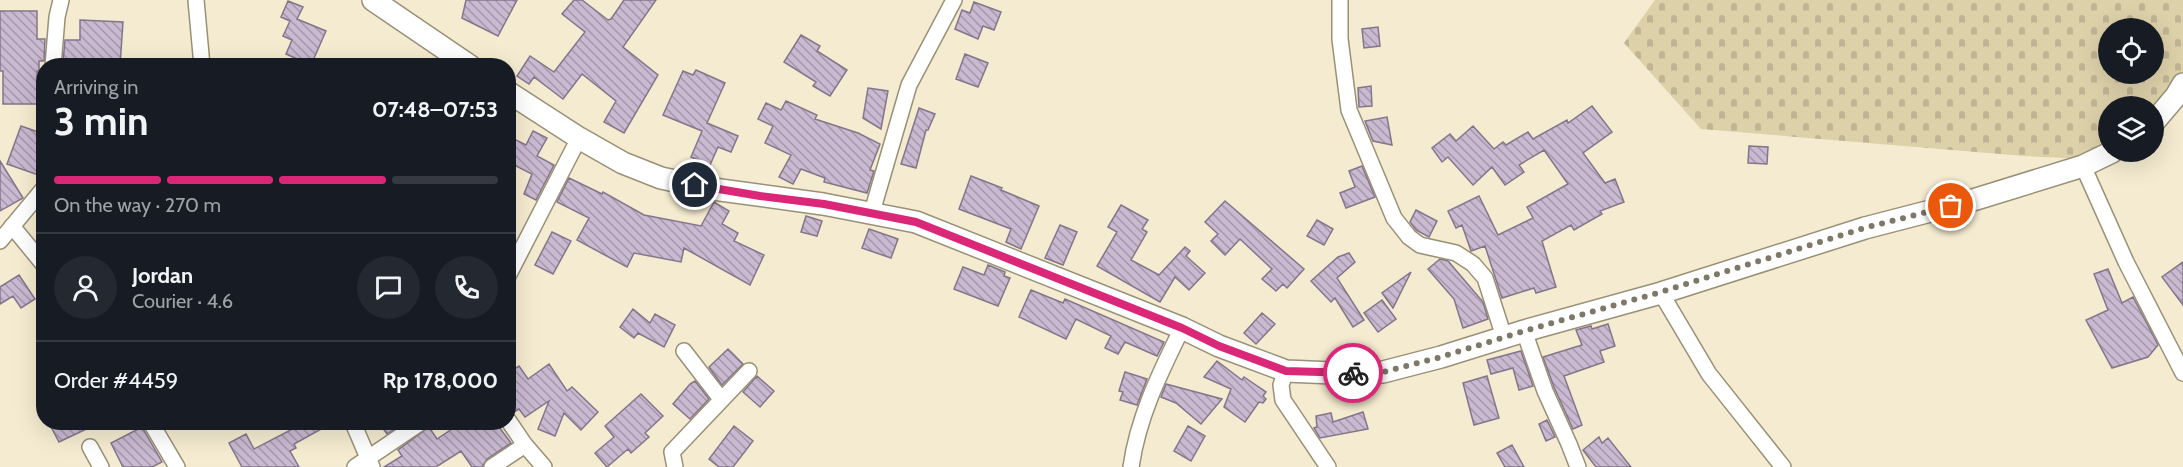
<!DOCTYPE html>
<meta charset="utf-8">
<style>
:root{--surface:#171b24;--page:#242831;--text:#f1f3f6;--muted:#9ea1a6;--line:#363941;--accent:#db2777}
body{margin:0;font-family:Cabin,sans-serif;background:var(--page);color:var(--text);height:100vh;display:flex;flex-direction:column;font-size:22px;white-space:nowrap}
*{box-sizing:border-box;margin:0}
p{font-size:20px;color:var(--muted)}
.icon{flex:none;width:33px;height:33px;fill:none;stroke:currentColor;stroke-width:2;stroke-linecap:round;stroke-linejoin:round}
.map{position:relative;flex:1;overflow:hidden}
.details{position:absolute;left:36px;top:58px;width:480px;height:372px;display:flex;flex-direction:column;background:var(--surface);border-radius:24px;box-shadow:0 6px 24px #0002}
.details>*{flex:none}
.controls{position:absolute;left:2098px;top:18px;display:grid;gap:12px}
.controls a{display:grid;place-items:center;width:66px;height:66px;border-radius:50%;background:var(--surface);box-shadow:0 6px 24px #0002;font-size:30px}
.pin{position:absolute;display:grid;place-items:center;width:51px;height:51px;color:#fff;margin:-26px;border:3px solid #fff;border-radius:50%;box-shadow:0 2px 6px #0007}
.courier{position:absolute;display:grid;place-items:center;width:60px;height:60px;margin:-30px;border:4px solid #db2777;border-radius:50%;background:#fff;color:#222;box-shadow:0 2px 8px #0007}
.head em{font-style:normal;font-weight:700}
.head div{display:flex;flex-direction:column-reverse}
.head{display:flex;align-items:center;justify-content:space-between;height:102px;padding:0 18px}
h1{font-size:39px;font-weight:700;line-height:45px}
.bar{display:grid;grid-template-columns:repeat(4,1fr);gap:9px 6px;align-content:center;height:72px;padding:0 18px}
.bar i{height:8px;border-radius:4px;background:var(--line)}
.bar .selected{background:var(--accent)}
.bar p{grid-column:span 4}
.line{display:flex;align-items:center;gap:15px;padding:0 18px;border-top:2px solid var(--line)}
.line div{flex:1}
.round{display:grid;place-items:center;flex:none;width:63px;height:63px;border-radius:32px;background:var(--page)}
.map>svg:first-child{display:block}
.cemetery{fill:url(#cemetery-stones);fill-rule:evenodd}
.building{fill:url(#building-back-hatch);stroke:#84758b;stroke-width:1.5}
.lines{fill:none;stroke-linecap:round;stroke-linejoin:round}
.street-casing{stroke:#989177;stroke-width:18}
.secondary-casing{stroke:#989177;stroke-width:24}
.street{stroke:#fff;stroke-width:15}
.secondary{stroke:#fff;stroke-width:21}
.done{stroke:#7e7868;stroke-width:6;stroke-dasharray:0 10.8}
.route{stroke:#db2777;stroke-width:8}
</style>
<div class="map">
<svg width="2183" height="467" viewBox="0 0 2183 467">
<defs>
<pattern id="cemetery-stones" width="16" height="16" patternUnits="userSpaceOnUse" patternTransform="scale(1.5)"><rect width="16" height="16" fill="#ddd1aa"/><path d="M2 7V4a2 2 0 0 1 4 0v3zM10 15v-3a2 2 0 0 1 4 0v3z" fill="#bfb493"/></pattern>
<pattern id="building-back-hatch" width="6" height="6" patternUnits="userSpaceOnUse" patternTransform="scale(1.5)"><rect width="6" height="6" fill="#c9b9d1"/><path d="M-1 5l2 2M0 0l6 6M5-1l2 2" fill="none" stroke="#a597aa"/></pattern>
</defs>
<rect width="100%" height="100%" fill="#f4ebd0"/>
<path class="cemetery" d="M1655 0H2183V74L2154 106H2109V145L2084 159 2024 156 1701 129 1624 43ZM2109 28H2154V74H2109Z"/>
<path class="building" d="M466 0H517L498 36 462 18Z
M574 0H582L608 20 611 19 624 0H656L623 47 658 75 624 133 604 122 616 101 582 74 563 99 534 77 529 84 517 76 530 56 554 72 585 32 562 14Z
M288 1 303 7 297 19 326 31 311 65 286 54 292 40 283 36 290 21 281 17Z
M974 2 1001 12 994 30 983 26 978 39 955 29 962 10 970 13Z
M0 11H37V39H45L44 61H39V71H37V104H3V71H0Z
M80 20 123 22 120 66H74V62H63L65 40H80Z
M1378 27 1380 46 1364 48 1362 29Z
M801 35 820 46 817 51 847 70 830 96 813 86 816 82 784 62Z
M965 54 988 63 978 87 956 79Z
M696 70 725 83 707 123 738 136 731 152 718 147 710 165 691 157 702 131 663 115 683 71 693 75Z
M1371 86 1372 106 1359 107 1358 88Z
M868 88 888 91 881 129 863 118Z
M786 101 817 115 815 119 858 133 880 144 870 170 874 171 867 193 824 182 825 178 801 169 793 184 779 177 791 155 765 143 773 126 758 119 766 103 781 110Z
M1592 106 1612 132 1583 153 1605 183 1615 179 1624 202 1600 211 1602 214 1574 230 1571 225 1542 241 1556 287 1536 293 1534 288 1502 298 1485 246 1471 251 1462 225 1456 228 1448 211 1479 196 1498 235 1533 218 1527 207 1568 184 1544 150 1519 165 1524 172 1505 185 1492 167 1473 185 1448 157 1442 162 1432 148 1450 134 1456 141 1473 126 1494 149 1503 142 1506 145 1528 132 1533 139 1567 120 1568 123Z
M919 108 935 114 928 130H926L916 168 901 164Z
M1387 117 1392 145 1373 141 1365 121Z
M21 126 44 134V177L7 164Z
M533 131 547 138 537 156 554 165 536 200 524 194 532 174 508 162V136L526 145Z
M1749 146 1768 147 1767 164 1748 163Z
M0 161 23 198 0 211Z
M1362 166 1375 197 1346 208 1340 193 1355 187 1349 171Z
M971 176 1002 188 1001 190 1039 206 1021 249 1006 242 1011 229 959 209Z
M569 178 602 194 603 192 644 215 701 226 714 202 729 211 722 224 738 233 734 241 764 255 750 285 684 248 681 262 634 253 627 267 577 240 589 218 557 202Z
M1225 201 1304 269 1287 288 1283 284 1276 291 1262 279 1272 269 1240 239 1225 255 1211 241 1218 234 1205 222Z
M1121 205 1148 220 1142 229 1147 232 1131 260 1159 275 1185 247 1190 251 1186 256 1205 273 1189 290 1175 277 1160 302 1097 266 1117 232 1108 227Z
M1416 210 1437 221 1429 237 1416 230 1410 222Z
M806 216 822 221 817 236 801 232Z
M1317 220 1333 229 1324 245 1307 236Z
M1060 225 1077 232 1063 265 1045 258Z
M869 229 898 239 891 258 862 248Z
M552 232 571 241 553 274 535 265Z
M1349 253 1355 262 1337 278 1364 320 1353 327 1335 298 1331 302 1311 281 1338 257Z
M1440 259 1448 261 1483 302 1488 319 1463 328 1454 299 1428 269Z
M2183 262V305L2162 277Z
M988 265 1005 272 1004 276 1010 278 998 306 954 289 963 267 984 275Z
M2108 269 2122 303 2133 297 2158 345 2148 357 2112 368 2086 320 2108 310 2094 274Z
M1411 272 1393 308 1382 293Z
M19 275 35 299 21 308 13 296 0 304V287Z
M1031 290 1063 303 1065 299 1164 342 1157 356 1125 342 1118 354 1105 348 1111 336 1076 319 1066 339 1019 317Z
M1382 300 1396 319 1378 332 1364 313Z
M633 309 650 323 655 314 675 325 664 347 638 333 634 338 620 327Z
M1262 313 1275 324 1256 344 1244 333Z
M1608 324 1615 346 1600 351 1604 362 1564 376 1582 425 1573 429 1554 387 1543 357 1582 345 1576 330 1591 326 1592 329Z
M728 349 743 364 722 385 709 367Z
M1521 351 1533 386 1519 390 1513 368 1491 374 1487 360Z
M1217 361 1242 380 1244 377 1266 392 1263 396 1266 399 1263 403 1259 402 1245 422 1224 407 1231 389 1204 377Z
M549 364 567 391 572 387 598 412 581 430 564 413 555 436 538 429 549 401 525 417 519 409 514 412 508 410V373L519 366 528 379Z
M1125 372 1147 379 1137 405 1120 400 1123 392 1119 391Z
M757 376 774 391 760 407 743 392Z
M1487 376 1499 418 1474 425 1463 383Z
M695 381 709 399 690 419 673 404 690 384Z
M1166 384 1222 399 1201 424 1176 403 1161 397Z
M641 394 663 416 645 433 649 437 631 453 628 449 607 467 595 453 614 437 605 426Z
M1363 412 1368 429 1320 438 1314 428 1317 427 1316 416 1331 413 1333 422Z
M1547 420 1555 437 1546 441 1539 424Z
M49 423H99L59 442Z
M304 423H332L294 444 296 448 290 451 299 467H242L229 443 246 434 254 449Z
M379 423H403L387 434Z
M461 423H496L511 443 487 459 482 467H472L461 451 436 467H384L402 456 398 450 429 427 437 439Z
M734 426 753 441 733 467H719L709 459Z
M1188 426 1205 436 1191 461 1174 451Z
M142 427 162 462 152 467H123L111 443Z
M1599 437 1602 443 1608 438 1631 467H1596L1583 450Z
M1512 445 1524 467H1505L1497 453Z"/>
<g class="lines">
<defs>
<path id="street" d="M196 0 202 66
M1340 0V39L1349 110 1394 218 1409 237 1420 245 1456 253 1473 264 1485 278 1504 337
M53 66 57 17 61 0
M2083 166 2126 262 2183 373
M872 212 909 85 954 0
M12 226 44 265
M0 241 44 188
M508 276 579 138
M1661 293 1709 374 1783 467
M1524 331 1545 391 1569 444 1578 467
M684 351 721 399
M1286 371 1281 385 1283 400 1328 467
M508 420 525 445 544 467
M151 423 177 467
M353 423 372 467
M90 447 101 467
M355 467 420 423
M492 467 525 445
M675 467 672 452 749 371
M1131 467C1138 417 1160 373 1182 328"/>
<path id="secondary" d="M373 0 470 66
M508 92 579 138 623 163 661 178 713 189 823 204 916 222 1182 328 1219 346 1286 371 1333 373 1383 372 1441 357 1524 331 1661 293 1865 228 1973 200 2083 166 2112 152
M2154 122 2176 96 2183 84"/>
</defs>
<use href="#street" class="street-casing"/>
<use href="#secondary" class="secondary-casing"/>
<use href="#street" class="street"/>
<use href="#secondary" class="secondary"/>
</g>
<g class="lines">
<path class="done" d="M1353 373 1383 372 1441 357 1524 331 1661 292 1864 228 1951 206"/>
<path class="route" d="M695 185 760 196 824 204 916 222 1182 328 1219 346 1286 371 1353 373"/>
</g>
</svg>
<div class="controls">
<a><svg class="icon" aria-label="locate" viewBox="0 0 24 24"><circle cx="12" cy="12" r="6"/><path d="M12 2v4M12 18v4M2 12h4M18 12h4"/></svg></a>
<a><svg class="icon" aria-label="layers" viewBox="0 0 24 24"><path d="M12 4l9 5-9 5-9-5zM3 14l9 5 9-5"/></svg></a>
</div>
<div class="pin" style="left:1951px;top:206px;background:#ea580c"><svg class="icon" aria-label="bag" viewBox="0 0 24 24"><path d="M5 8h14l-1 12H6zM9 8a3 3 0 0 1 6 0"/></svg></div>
<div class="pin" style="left:695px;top:185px;background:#1f2937"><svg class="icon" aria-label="home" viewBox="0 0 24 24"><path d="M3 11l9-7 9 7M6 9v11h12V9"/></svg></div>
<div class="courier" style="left:1353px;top:373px"><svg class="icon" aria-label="bike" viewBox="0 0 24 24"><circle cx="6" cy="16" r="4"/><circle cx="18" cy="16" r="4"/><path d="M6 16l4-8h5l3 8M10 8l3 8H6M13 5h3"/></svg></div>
<section class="details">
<div class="head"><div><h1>3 min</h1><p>Arriving in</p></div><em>07:48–07:53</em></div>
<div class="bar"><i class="selected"></i><i class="selected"></i><i class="selected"></i><i></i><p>On the way · 270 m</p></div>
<div class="line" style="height:108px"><a class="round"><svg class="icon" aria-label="person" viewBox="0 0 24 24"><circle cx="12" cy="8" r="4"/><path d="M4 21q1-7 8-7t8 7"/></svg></a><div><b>Jordan</b><p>Courier · 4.6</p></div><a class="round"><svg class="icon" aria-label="chat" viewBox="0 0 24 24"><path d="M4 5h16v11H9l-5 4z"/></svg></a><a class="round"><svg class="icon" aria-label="phone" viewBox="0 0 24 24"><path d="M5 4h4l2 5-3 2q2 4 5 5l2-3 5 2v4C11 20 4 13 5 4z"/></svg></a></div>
<div class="line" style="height:78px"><div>Order #4459</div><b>Rp 178,000</b></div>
</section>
</div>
